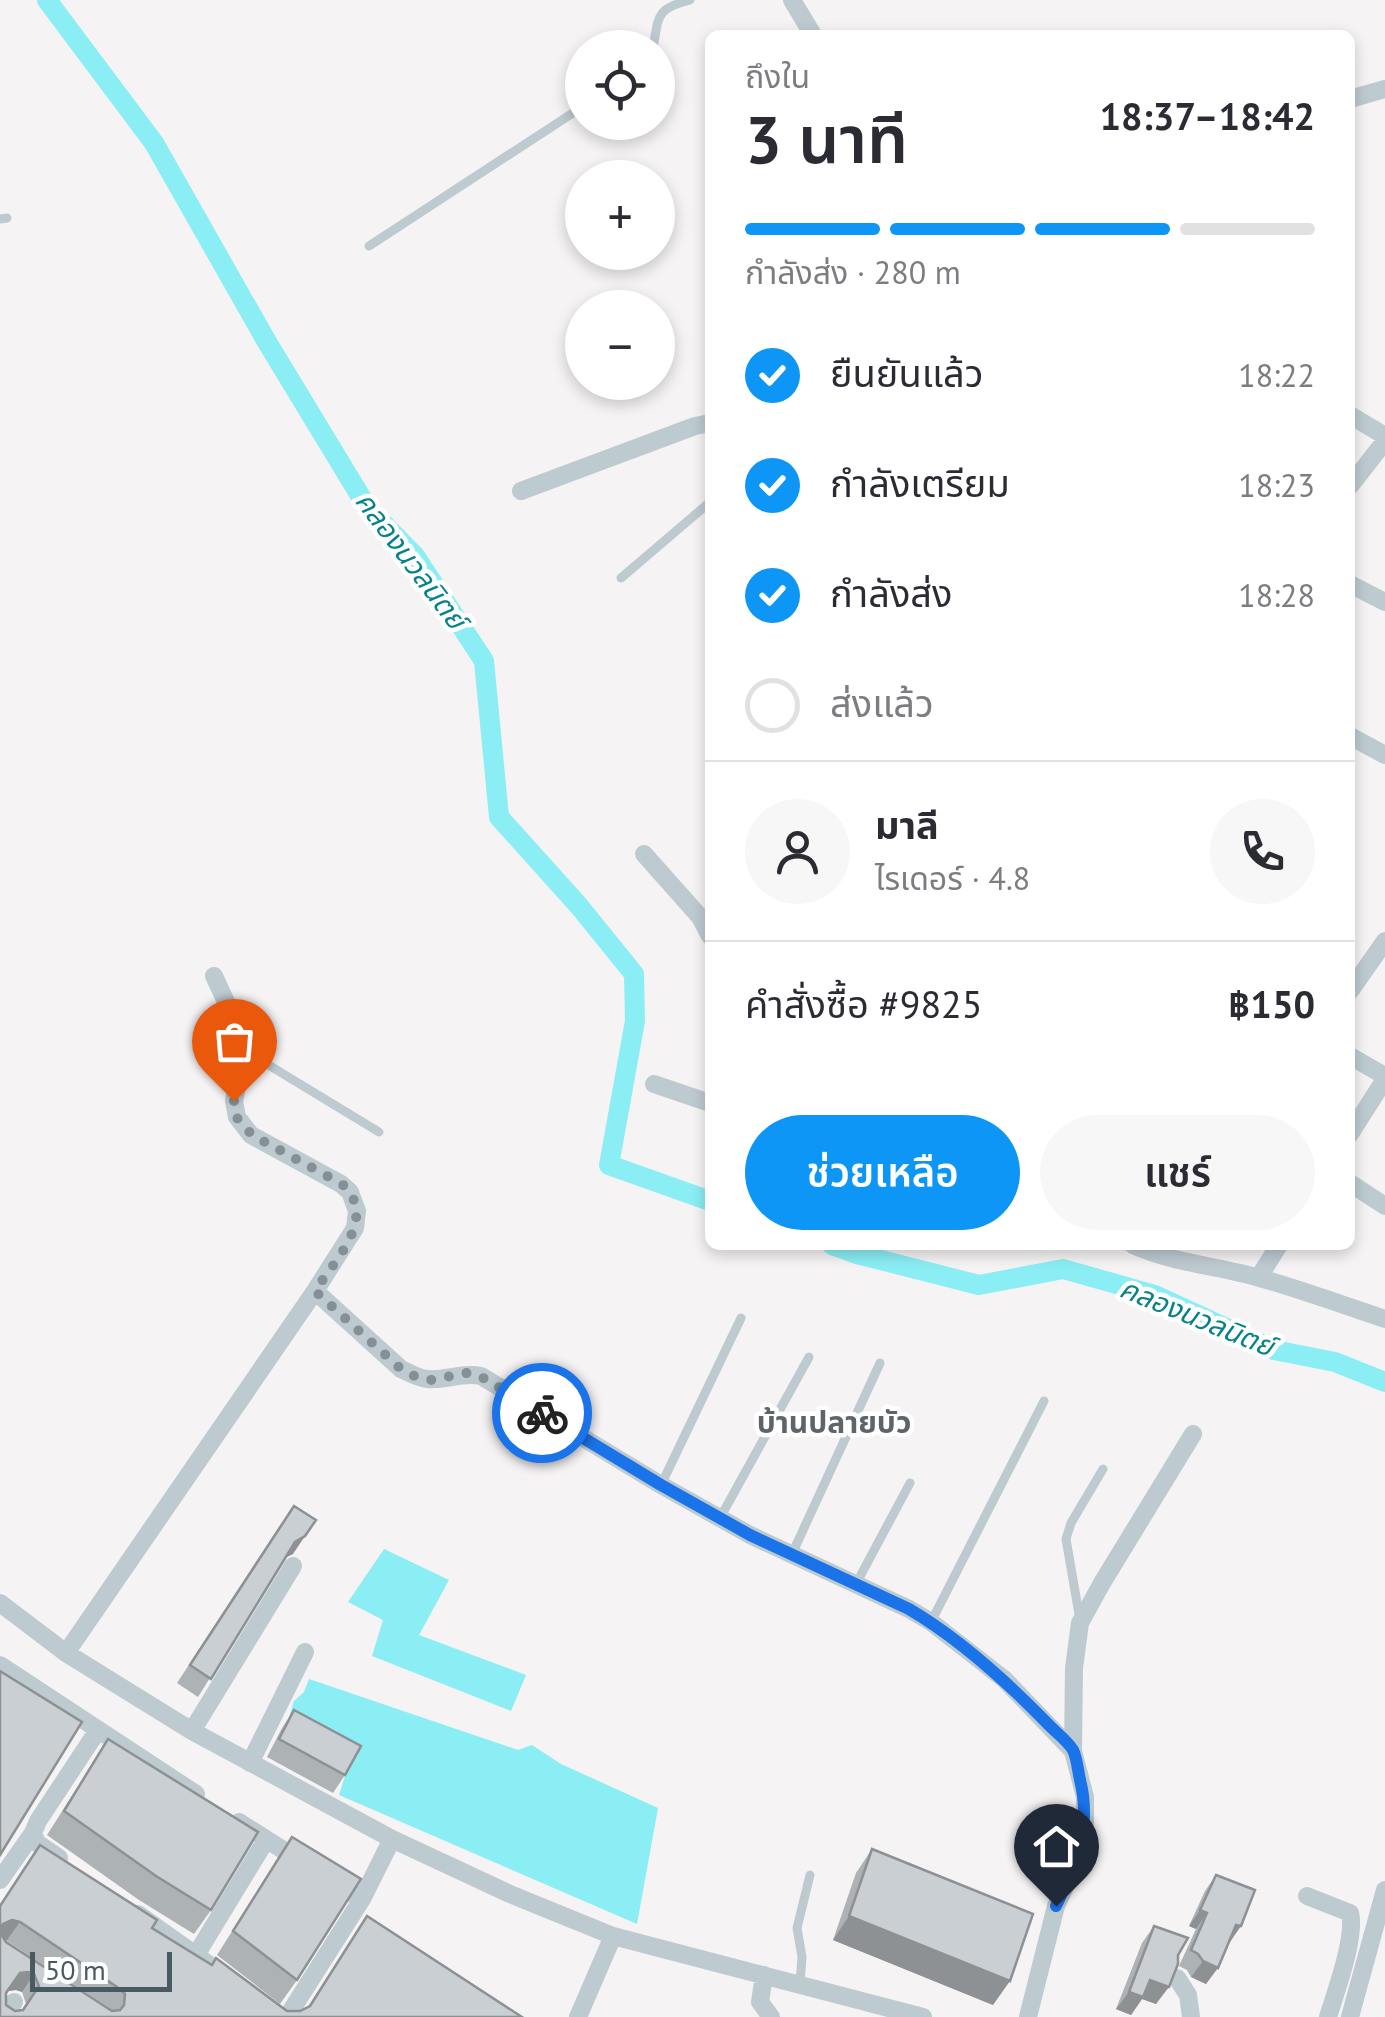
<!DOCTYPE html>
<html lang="th">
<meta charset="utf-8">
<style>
:root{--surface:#fff;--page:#f7f7f7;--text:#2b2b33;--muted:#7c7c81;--line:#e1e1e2;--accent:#0d96f5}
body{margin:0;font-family:"PT Sans","Noto Sans Thai",sans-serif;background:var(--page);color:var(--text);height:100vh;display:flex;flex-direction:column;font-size:38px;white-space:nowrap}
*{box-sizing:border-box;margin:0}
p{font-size:32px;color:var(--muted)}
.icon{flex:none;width:55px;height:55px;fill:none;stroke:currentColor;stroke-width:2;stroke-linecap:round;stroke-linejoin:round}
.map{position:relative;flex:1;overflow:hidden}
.panel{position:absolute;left:705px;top:30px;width:650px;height:1220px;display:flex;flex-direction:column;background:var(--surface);border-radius:15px;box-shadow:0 5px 15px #0003}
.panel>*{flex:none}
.tools{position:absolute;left:565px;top:30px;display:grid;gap:20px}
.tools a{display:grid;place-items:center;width:110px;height:110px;border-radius:50%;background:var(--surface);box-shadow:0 5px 15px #0003;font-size:50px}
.scale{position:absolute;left:30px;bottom:25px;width:142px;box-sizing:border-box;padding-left:10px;border:5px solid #485a62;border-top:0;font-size:28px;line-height:35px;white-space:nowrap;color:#485a62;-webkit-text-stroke:8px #fff;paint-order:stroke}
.pin{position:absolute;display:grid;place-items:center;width:85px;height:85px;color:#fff;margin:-102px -42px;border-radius:50% 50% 50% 0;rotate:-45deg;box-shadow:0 0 10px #0007}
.pin .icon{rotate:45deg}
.courier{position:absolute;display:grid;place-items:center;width:100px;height:100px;margin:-50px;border:8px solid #1a73e8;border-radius:50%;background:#fff;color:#222;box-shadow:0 2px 12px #0007}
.overview em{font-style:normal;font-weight:600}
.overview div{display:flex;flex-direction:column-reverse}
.overview{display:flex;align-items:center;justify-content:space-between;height:170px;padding:0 40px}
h1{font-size:65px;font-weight:600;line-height:75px}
.bar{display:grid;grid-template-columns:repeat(4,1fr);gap:15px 10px;align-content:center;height:120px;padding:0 40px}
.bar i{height:12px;border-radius:8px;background:var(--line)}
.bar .current{background:var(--accent)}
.bar p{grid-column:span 4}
.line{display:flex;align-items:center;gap:25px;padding:0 40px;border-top:2px solid var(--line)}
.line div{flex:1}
.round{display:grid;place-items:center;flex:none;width:105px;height:105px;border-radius:52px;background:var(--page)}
ol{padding:0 40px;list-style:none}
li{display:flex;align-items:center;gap:30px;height:110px}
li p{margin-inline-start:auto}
li .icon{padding:10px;border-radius:50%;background:var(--accent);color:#fff;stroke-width:4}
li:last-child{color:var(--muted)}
li i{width:55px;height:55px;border:5px solid var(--line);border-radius:50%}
.primary-button{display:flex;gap:20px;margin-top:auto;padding:20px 40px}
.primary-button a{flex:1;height:115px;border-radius:60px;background:var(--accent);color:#fff;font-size:40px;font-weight:600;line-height:115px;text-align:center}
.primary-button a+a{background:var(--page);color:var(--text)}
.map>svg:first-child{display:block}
.water{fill:#8aeef4}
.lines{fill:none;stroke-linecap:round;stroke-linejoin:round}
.canal{stroke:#8aeef4;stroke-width:20}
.lane{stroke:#bdcad0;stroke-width:9}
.street{stroke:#bdcad0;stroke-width:18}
.wall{fill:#adb2b5;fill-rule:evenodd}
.shaded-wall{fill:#8d9193}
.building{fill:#c9cfd2;stroke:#8d9193;stroke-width:2.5;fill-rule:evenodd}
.done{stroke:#859095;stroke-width:10;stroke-dasharray:0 18}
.route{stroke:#1a73e8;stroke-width:12}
.labels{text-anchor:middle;stroke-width:9;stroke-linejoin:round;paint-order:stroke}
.water-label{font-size:28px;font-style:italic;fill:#068289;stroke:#fff}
.quarter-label{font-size:30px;font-weight:bold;fill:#5e6468;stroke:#fff}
</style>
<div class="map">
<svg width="1385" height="2017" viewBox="0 0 1385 2017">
<rect width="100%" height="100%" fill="#f5f3f3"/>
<path class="water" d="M384 1549 449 1580 419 1635 526 1675 511 1711 372 1656 383 1620 348 1602Z
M309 1679 518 1750 532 1745 561 1764 658 1808 637 1924 339 1795 349 1763 286 1728 294 1701 304 1692Z"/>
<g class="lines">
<path class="canal" d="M47 0 154 143 267 342 367 507 415 556 484 661 499 817 579 906 634 974 635 1021 609 1165 710 1201
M832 1245 857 1254 979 1285 1063 1269 1155 1295 1274 1350 1335 1362 1385 1382"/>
<path class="lane" d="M653 48C659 16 655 9 690 0
M0 219 7 218
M369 246 582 107
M621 578 710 502
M257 1058 379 1132
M661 1485 741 1318
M720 1518 809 1357
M792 1554 880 1363
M856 1584 910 1483
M1080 1620 1066 1539 1071 1523 1103 1469
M931 1622 1044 1401
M800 1984 802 1957 797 1928 810 1875"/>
<path class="street" d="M792 0 813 35
M1350 99 1385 89
M1350 415 1385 436
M1350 486 1385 441
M521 491 695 426 710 423
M1350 584 1385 602
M1350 736 1385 755
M644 854 700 917 710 936
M1350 991 1385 941
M1350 1056 1385 1076
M654 1084 710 1103
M1350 1134 1385 1079
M1350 1183 1385 1206
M1133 1245C1173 1263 1218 1266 1260 1278 1302 1290 1343 1305 1385 1319
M1259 1277 1279 1245
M315 1291 401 1369C410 1373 417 1378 427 1379 445 1381 462 1372 481 1376L661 1485 750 1535 909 1609 931 1622 1004 1679 1073 1751 1085 1797V1821L1082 1843 1072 1872 1056 1906 1028 2017
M0 1603 66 1653 192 1731 392 1839 510 1894 613 1936 923 2017
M66 1653 315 1291 355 1228 357 1211 350 1192 341 1184 251 1135 237 1117 234 1101 237 1087 257 1058 220 1034 217 1027 227 1004 214 976
M0 1665 196 1794
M192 1731 293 1566
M1073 1751 1074 1668 1080 1623 1102 1583 1193 1434
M250 1763 305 1652
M239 1822 302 1862
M59 1858 37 1843 33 1833 38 1821 98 1730
M0 1880 33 1833
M332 1881 362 1899
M1307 1896 1350 1913C1356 1937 1336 1991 1328 2017
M138 1914 218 1971
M196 1955 266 1840
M764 1975 760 2002 771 2017
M1177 1978 1188 1995 1191 2017
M4 2017 14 2002
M287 2017 362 1899 392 1839
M578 2017 613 1936
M1350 2017 1385 1890"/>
</g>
<path class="wall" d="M281 1524 293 1554 285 1558 198 1697 177 1683Z
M294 1710 345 1775 333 1793 267 1757 282 1728Z
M108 1739 211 1910 194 1934 139 1900 47 1835Z
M292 1837 297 1980 280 2004 217 1955Z
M872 1849 993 2005 833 1940 856 1873Z
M1216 1875 1230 1942 1206 1984 1191 1977 1187 1970 1179 1966 1196 1929 1189 1926 1205 1891Z
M0 1905 152 1928 287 2011H300L308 2007 367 1916 522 2017H0ZM4 1939 108 2007 111 2011 6 1942ZM16 1990 22 1992 26 2004 22 2010 15 2011 6 2005V1994L8 1991Z
M1154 1926 1178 1955 1156 2004 1142 1999 1131 2015 1116 2009 1142 1943Z"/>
<path class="shaded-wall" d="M305 1536 293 1554 282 1559 295 1542Z
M1200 1910 1207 1913 1196 1929 1189 1926Z
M849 1916 1010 1981 993 2005 833 1940Z
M12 1920 20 1922 7 1940 0 1938V1928L3 1924Z
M1236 1925 1241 1926 1230 1942 1225 1941Z
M1203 1961 1218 1968 1206 1984 1191 1977Z
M28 1972 34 1974 22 1992 16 1990 8 1991 20 1973Z
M1150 1980 1169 1987 1156 2004 1142 1999 1131 2015 1116 2009 1129 1992Z"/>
<path class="building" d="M294 1506 316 1520 305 1536 295 1542 211 1679 190 1665Z
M0 1671 82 1722 0 1855Z
M294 1710 361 1746 345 1775 279 1739Z
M108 1739 258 1832 211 1910 156 1876 64 1811Z
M292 1837 361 1879 297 1980 233 1931Z
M40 1845 157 1920 152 1928 212 1965 216 1958 287 2011H300L310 2006 367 1916 522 2017H0V1906ZM12 1920 20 1922 120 1989 125 1994 124 2005 120 2010 112 2011 6 1942 0 1932 3 1924ZM28 1972 34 1974 39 1986 23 2010 15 2011 6 2005V1993L20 1973Z
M872 1849 1033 1914 1010 1981 849 1916Z
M1216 1875 1255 1890 1241 1926 1236 1925 1218 1968 1203 1961 1198 1954 1191 1950 1207 1913 1200 1910Z
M1154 1926 1188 1938 1178 1955V1964L1169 1987 1150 1980 1143 1997 1129 1992Z"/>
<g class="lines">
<path class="done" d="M234 1101 237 1118 252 1135 342 1184C379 1217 335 1260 315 1291L401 1369 418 1378 432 1380 466 1373 480 1376 542 1413"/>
<path class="route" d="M542 1413 661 1485 750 1535 909 1609C960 1639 1005 1680 1046 1722 1054 1731 1067 1740 1073 1750 1077 1758 1078 1771 1080 1780 1092 1827 1076 1864 1056 1906"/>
</g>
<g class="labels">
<g class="water-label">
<text transform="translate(411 560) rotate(53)" y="10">คลองนวลนิตย์</text>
<text transform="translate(1197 1317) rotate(22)" y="10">คลองนวลนิตย์</text>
</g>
<g class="quarter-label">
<text x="834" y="1433">บ้านปลายบัว</text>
</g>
</g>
</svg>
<div class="tools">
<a><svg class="icon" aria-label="locate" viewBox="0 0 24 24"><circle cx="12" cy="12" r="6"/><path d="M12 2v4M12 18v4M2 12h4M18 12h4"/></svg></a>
<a>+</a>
<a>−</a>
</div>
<div class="scale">50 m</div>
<div class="pin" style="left:234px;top:1101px;background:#ea580c"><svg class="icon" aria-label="bag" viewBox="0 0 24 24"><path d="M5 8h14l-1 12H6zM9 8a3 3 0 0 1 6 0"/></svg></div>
<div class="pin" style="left:1056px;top:1906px;background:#1f2937"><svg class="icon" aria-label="home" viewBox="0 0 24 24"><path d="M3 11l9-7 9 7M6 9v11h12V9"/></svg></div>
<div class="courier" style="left:542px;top:1413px"><svg class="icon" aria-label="bike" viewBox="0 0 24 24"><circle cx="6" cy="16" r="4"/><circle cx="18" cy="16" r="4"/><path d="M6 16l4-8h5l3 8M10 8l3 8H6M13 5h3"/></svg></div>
<section class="panel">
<div class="overview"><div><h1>3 นาที</h1><p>ถึงใน</p></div><em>18:37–18:42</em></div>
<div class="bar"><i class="current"></i><i class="current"></i><i class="current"></i><i></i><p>กำลังส่ง · 280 m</p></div>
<ol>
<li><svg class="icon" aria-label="check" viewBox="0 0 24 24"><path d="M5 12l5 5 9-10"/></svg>ยืนยันแล้ว<p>18:22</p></li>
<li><svg class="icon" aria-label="check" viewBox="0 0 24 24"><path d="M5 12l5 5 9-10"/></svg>กำลังเตรียม<p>18:23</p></li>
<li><svg class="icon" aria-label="check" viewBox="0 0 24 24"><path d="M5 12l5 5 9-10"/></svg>กำลังส่ง<p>18:28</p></li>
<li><i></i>ส่งแล้ว</li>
</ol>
<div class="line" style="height:180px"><a class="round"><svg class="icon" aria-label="person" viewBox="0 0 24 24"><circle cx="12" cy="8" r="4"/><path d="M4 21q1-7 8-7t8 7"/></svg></a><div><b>มาลี</b><p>ไรเดอร์ · 4.8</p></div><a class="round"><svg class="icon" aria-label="phone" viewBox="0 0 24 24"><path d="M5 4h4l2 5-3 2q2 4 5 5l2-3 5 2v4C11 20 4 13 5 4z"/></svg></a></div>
<div class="line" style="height:130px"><div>คำสั่งซื้อ #9825</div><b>฿150</b></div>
<div class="primary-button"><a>ช่วยเหลือ</a><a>แชร์</a></div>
</section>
</div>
